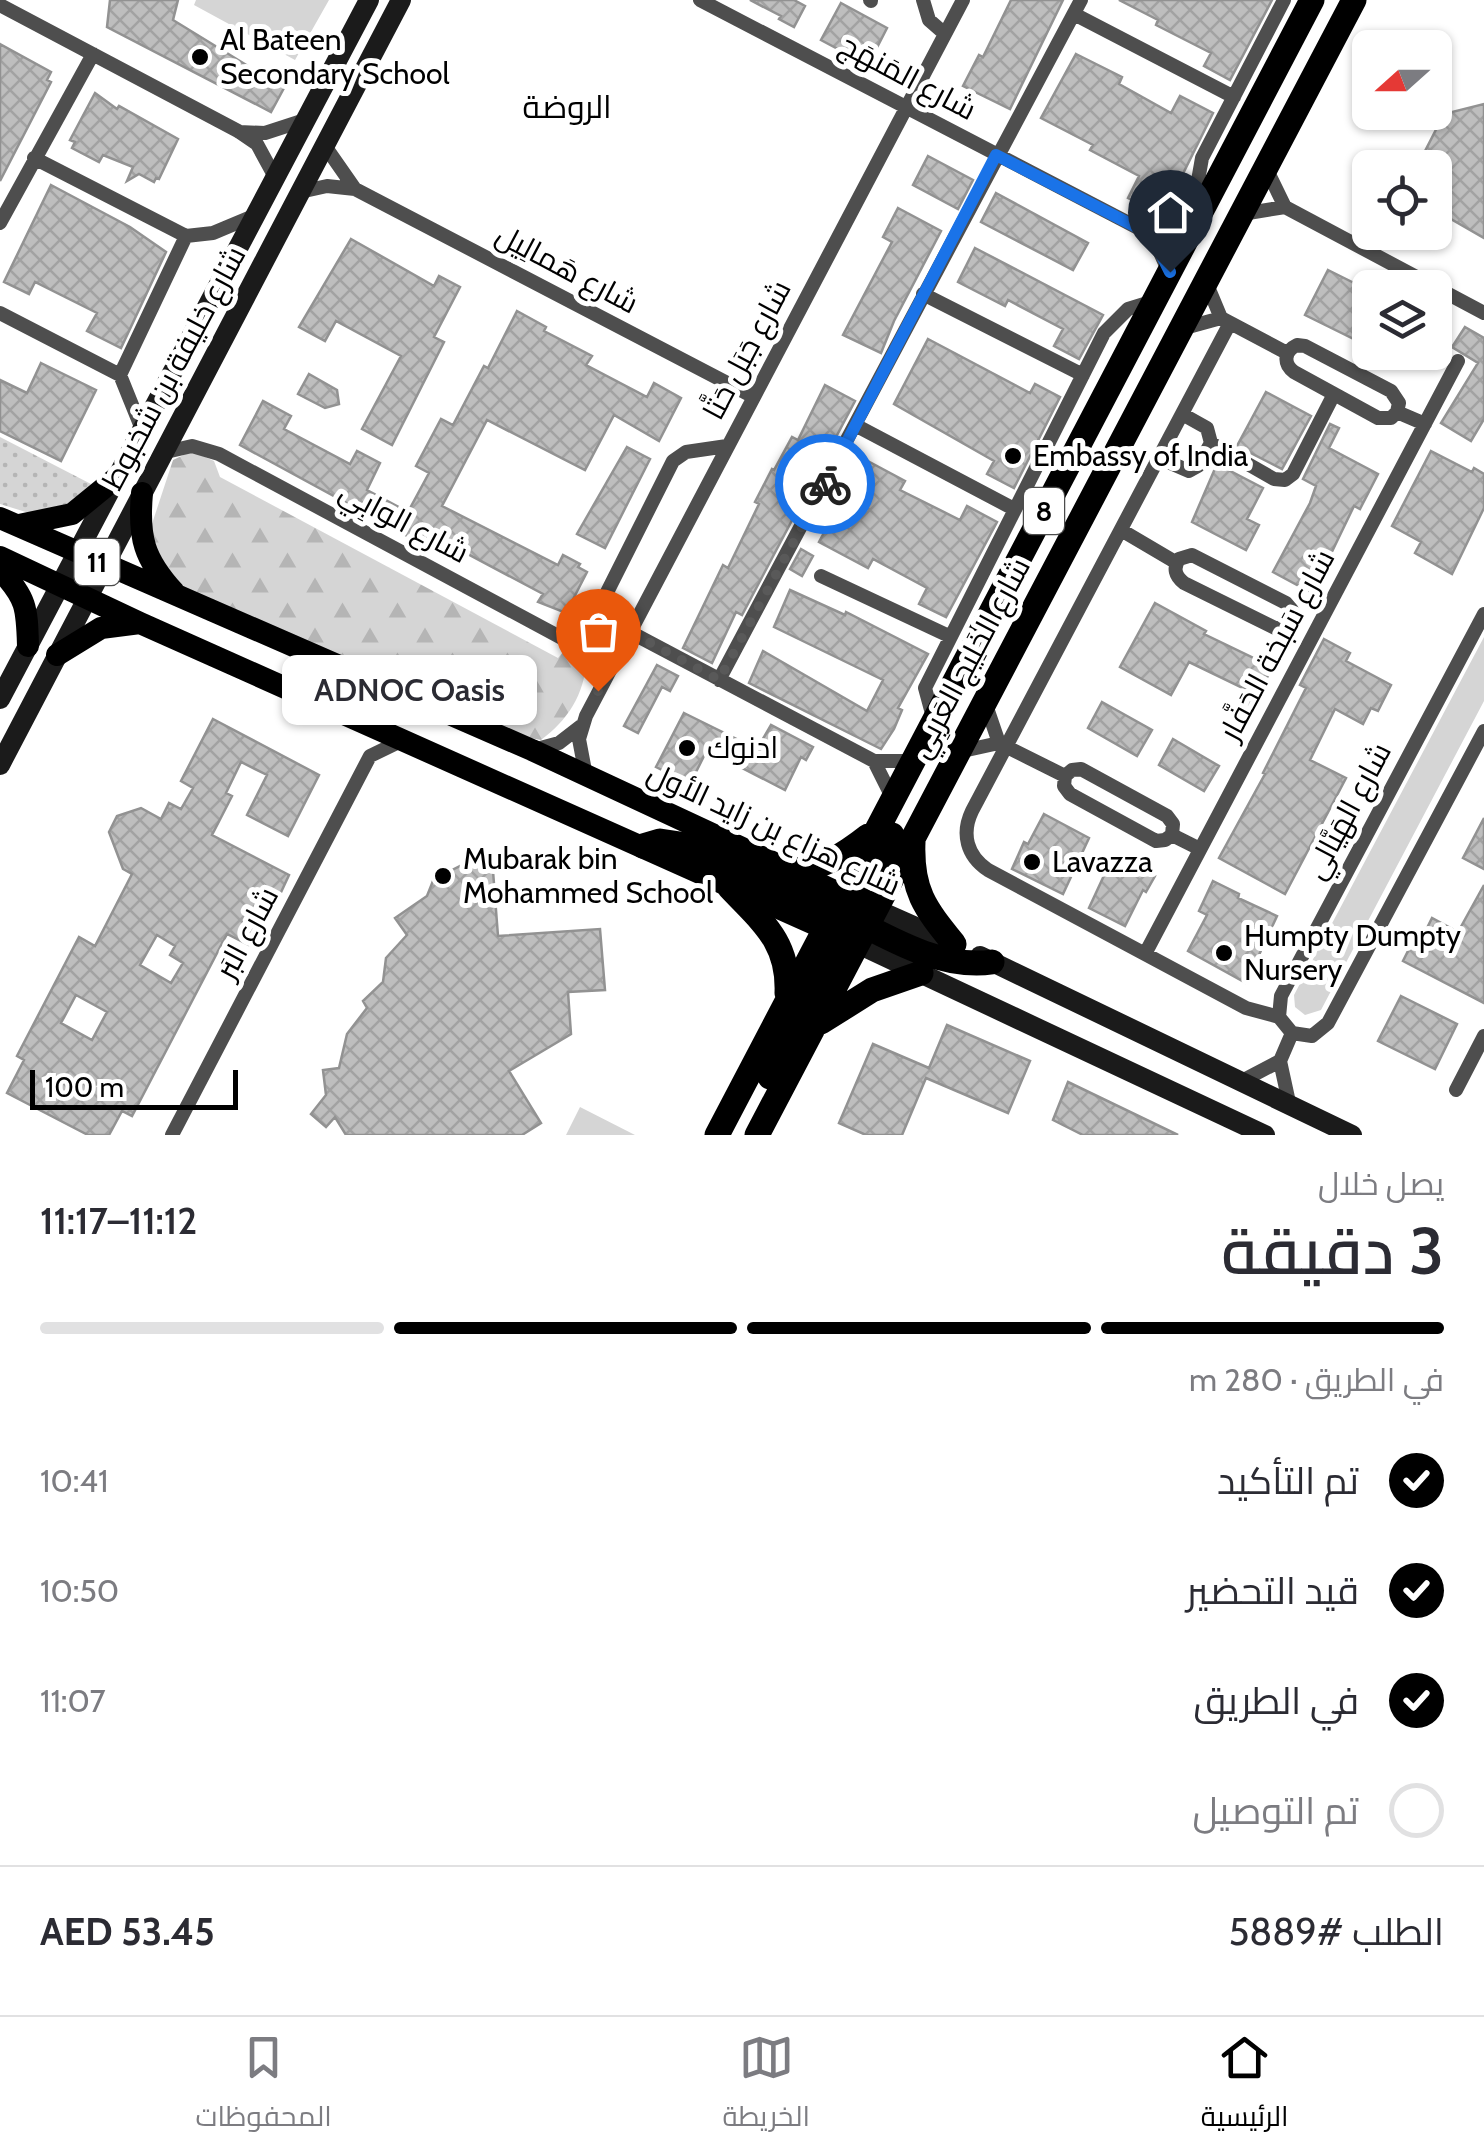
<!DOCTYPE html>
<html lang="ar">
<meta charset="utf-8">
<style>
:root{--surface:#fff;--page:#f7f7f7;--text:#2b2b33;--muted:#7c7c81;--line:#e1e1e2;--accent:#000}
body{margin:0;font-family:Cabin,Cairo,sans-serif;background:var(--page);color:var(--text);direction:rtl;height:100vh;display:flex;flex-direction:column;font-size:38px;white-space:nowrap}
*{box-sizing:border-box;margin:0}
p{font-size:32px;color:var(--muted)}
.icon{flex:none;width:55px;height:55px;fill:none;stroke:currentColor;stroke-width:2;stroke-linecap:round;stroke-linejoin:round}
.map{position:relative;height:1135px;overflow:hidden;direction:ltr}
.side{display:flex;flex-direction:column;background:var(--surface);flex:1}
.side>*{flex:none}
.needle{width:65px;rotate:249deg}
.fabs{position:absolute;left:1352px;top:30px;display:grid;gap:20px}
.fabs a{display:grid;place-items:center;width:100px;height:100px;border-radius:15px;background:var(--surface);box-shadow:0 2px 8px #0004;font-size:50px}
.scale{position:absolute;left:30px;bottom:25px;width:208px;box-sizing:border-box;padding-left:10px;border:5px solid #000;border-top:0;font-size:28px;line-height:35px;white-space:nowrap;color:#000;-webkit-text-stroke:8px #fff;paint-order:stroke}
.pin{position:absolute;display:grid;place-items:center;width:85px;height:85px;color:#fff;margin:-102px -42px;border-radius:50% 50% 50% 0;rotate:-45deg;box-shadow:0 0 10px #0007}
.pin .icon{rotate:45deg}
.courier{position:absolute;display:grid;place-items:center;width:100px;height:100px;margin:-50px;border:8px solid #1a73e8;border-radius:50%;background:#fff;color:#222;box-shadow:0 2px 12px #0007}
.bubble{position:absolute;height:70px;border-radius:15px;background:var(--surface);box-shadow:0 2px 8px #0004;font-size:32px;font-weight:600;line-height:70px;text-align:center;direction:rtl}
.overview em{font-style:normal;font-weight:600}
.overview div{display:flex;flex-direction:column-reverse}
.overview{display:flex;align-items:center;justify-content:space-between;height:170px;padding:0 40px}
h1{font-size:65px;font-weight:600;line-height:75px}
.bar{display:grid;grid-template-columns:repeat(4,1fr);gap:15px 10px;align-content:center;height:120px;padding:0 40px}
.bar i{height:12px;border-radius:8px;background:var(--line)}
.bar .active{background:var(--accent)}
.bar p{grid-column:span 4}
.line{display:flex;align-items:center;gap:25px;padding:0 40px;border-top:2px solid var(--line)}
.line div{flex:1}
ol{padding:0 40px;list-style:none}
li{display:flex;align-items:center;gap:30px;height:110px}
li p{margin-inline-start:auto}
li .icon{padding:10px;border-radius:50%;background:var(--accent);color:#fff;stroke-width:4}
li:last-child{color:var(--muted)}
li i{width:55px;height:55px;border:5px solid var(--line);border-radius:50%}
.menu{display:flex;justify-content:space-around;align-items:center;height:140px;border-top:2px solid var(--line);background:var(--surface);font-size:28px;color:var(--muted)}
.menu a{display:grid;justify-items:center;gap:5px}
.menu .active{color:var(--accent)}
.map>svg:first-child{display:block}
.grass{fill:url(#grass-dots)}
.forest{fill:url(#forest-firs)}
.park{fill:#d5d5d5}
.building{fill:url(#building-cross-hatch);stroke:#929292;stroke-width:2.5;fill-rule:evenodd}
.lines{fill:none;stroke-linecap:round;stroke-linejoin:round}
.minor{stroke:#4e4e4e;stroke-width:14}
.secondary{stroke:#1b1b1b;stroke-width:20}
.primary{stroke:#000;stroke-width:22}
.trunk{stroke:#000;stroke-width:25}
.done{stroke:#595959;stroke-width:10;stroke-dasharray:0 18}
.route{stroke:#1a73e8;stroke-width:12}
.poi-dot{fill:#000;stroke:#fff;stroke-width:4}
.labels{text-anchor:middle;stroke-width:10;stroke-linejoin:round;paint-order:stroke}
.shield{fill:#fff;stroke:#4c4c4c;stroke-width:2.5}
.shield-label{font-size:28px;font-weight:bold;fill:#000}
.poi-label{font-size:30px;fill:#000;stroke:#fff;text-anchor:start}
.street-label{font-size:30px;fill:#000;stroke:#fff}
.neighbourhood-label{font-size:32px;fill:#000;stroke:#fff}
</style>
<div class="map">
<svg width="1484" height="1135" viewBox="0 0 1484 1135">
<defs>
<pattern id="grass-dots" width="8" height="8" patternUnits="userSpaceOnUse" patternTransform="scale(2.5)"><rect width="8" height="8" fill="#d5d5d5"/><path d="M2 2h.1M6 6h.1" fill="none" stroke="#b5b5b5" stroke-width="1.8" stroke-linecap="round"/></pattern>
<pattern id="forest-firs" width="22" height="20" patternUnits="userSpaceOnUse" patternTransform="scale(2.5)"><rect width="22" height="20" fill="#d5d5d5"/><path d="M5 1l3.5 6h-7zM16 11l3.5 6h-7z" fill="#b5b5b5"/></pattern>
<pattern id="building-cross-hatch" width="8" height="8" patternUnits="userSpaceOnUse" patternTransform="scale(2.5)"><rect width="8" height="8" fill="#bebebe"/><path d="M0 0l8 8M0 8l8-8" fill="none" stroke="#a2a2a2"/></pattern>
</defs>
<rect width="100%" height="100%" fill="#fff"/>
<path class="grass" d="M0 437 91 484 76 502 29 513 0 504Z"/>
<path class="forest" d="M192 451 214 461 220 477 558 658 567 647 579 651 586 661C585 694 567 721 541 740L519 736 179 587 148 536 173 460Z"/>
<path class="park" d="M196 0H329L295 60 194 5Z
M1484 637V701L1321 1010 1305 1015 1295 1007 1294 995Z
M580 1107 635 1135H566Z"/>
<path class="building" d="M110 0H178L173 20 284 88 271 112 107 27Z
M750 0H794L805 6 794 27 779 19 781 16Z
M1011 0H1063L1010 109 963 86 979 55 983 57Z
M1119 0H1272L1230 80 1204 66 1211 53 1156 25 1158 20Z
M841 3 887 28 868 65 821 40Z
M0 44 51 72 47 80 51 82 0 181Z
M1076 54 1122 77 1119 84 1171 113 1180 96 1213 113 1162 216 1128 198 1139 176 1090 150 1093 145 1041 118Z
M95 93 117 109 119 106 178 139 159 179 156 178 154 182 139 174 127 181 133 167 103 155 99 162 72 148 75 142 70 140Z
M1484 104V238L1437 211 1435 168H1423L1421 159 1444 114Z
M928 156 973 180 958 209 913 185Z
M51 185 130 227 166 252 121 348 87 331 97 313 35 282 29 294 4 282Z
M996 193 1088 243 1073 270 981 222Z
M898 208 941 231 894 321 881 353 843 335 892 242 883 237Z
M351 239 434 286 439 276 460 287 434 337 444 342 392 445 362 429 401 356 336 321 325 341 299 327Z
M975 248 1103 315 1079 359 1054 346 1063 329 1008 300 1005 306 958 282Z
M1328 270 1370 291V321L1360 342 1305 315Z
M517 311 546 327 544 331 592 356 586 365 647 397 654 383 681 398 659 441 614 415 585 470 487 420 442 506 558 565 563 555 580 564 578 567 587 572 566 613 538 602 543 594 428 533 422 544 240 445 263 401 291 416 284 429 350 464 357 451 380 463 367 490 408 512 429 473 416 466 441 419 453 425 484 366 488 368Z
M1465 327 1484 338V419L1471 441 1441 423 1478 363 1452 347Z
M928 339 1030 393 1035 384 1060 397 1014 488 987 474 994 461 894 404Z
M41 363 96 390 61 461 0 431V380L27 393Z
M309 374 337 390 339 404 325 408 298 394Z
M825 385 855 401 742 615 736 612 712 663 683 648 723 565 728 568 759 504 755 502 772 469 774 470 792 437 798 440Z
M1266 392 1311 416 1282 469 1237 446Z
M1330 424 1339 428 1329 448 1378 474 1360 509 1354 506 1312 593 1273 572 1310 503 1316 486 1303 479Z
M627 447 650 459 605 548 577 534Z
M1431 451 1472 472 1474 468 1484 474V508L1452 574 1415 553 1421 542 1392 526Z
M864 459 905 481 900 490 960 520 967 506 997 522 946 617 919 604 927 588 873 559 868 568 819 542Z
M1217 464 1263 488 1247 519 1259 525 1246 550 1192 522Z
M801 549 813 556 802 576 790 569Z
M790 590 845 615 846 612 928 654 898 708 902 710 894 729 881 749 749 683 763 651 867 711 883 680 774 627Z
M1155 603 1206 631 1204 634 1272 667 1244 726 1232 719 1247 690 1189 662 1171 695 1120 667Z
M1324 639 1350 653 1346 661 1391 685 1378 711 1371 708 1363 724 1335 709 1310 760 1346 778 1285 894 1219 858 1265 774 1263 773 1306 688 1300 685Z
M657 665 678 676 670 691 662 687 638 733 624 726Z
M1102 702 1152 730 1137 756 1088 728Z
M684 713 757 749 771 725 813 747 806 760 801 757 785 790 707 750 690 784 656 767Z
M213 719 319 775 288 836 247 815 267 775 241 762 226 793 232 796 212 835 289 875 255 948 227 934 132 1116 122 1111 109 1135H88L7 1093 24 1060 17 1056 79 937 95 946 132 874 123 869 109 832 117 816 141 808 161 819 169 803 181 809 193 788 181 781ZM157 935 175 946 170 955 183 963 171 983 140 965ZM76 995 107 1012 92 1040 61 1023Z
M1173 739 1219 766 1204 791 1159 765Z
M1044 814 1089 838 1063 894 1012 869 1024 842 1028 844Z
M1484 818V869L1463 858Z
M1114 854 1155 876 1146 892 1143 890 1125 926 1089 908Z
M474 859 493 871 498 936 600 929 605 990 568 992 571 1034 509 1071 541 1123 522 1135H346L335 1117 326 1127 311 1114 326 1095 323 1070 339 1068 347 1034 367 1008 363 1001 383 982 386 958 407 935 395 918 427 896 437 871 444 874Z
M1213 881 1239 894 1238 898 1277 916 1246 983 1188 951 1207 915 1199 911Z
M1484 885V1003L1403 961 1417 933 1423 936 1432 918 1458 932Z
M1401 996 1457 1024 1435 1069 1378 1041Z
M947 1025 1030 1061 1008 1113 926 1078 902 1135H866L839 1123 873 1044 929 1068Z
M1068 1082 1178 1135H1083L1053 1120Z"/>
<g class="lines">
<path class="minor" d="M700 0 1144 231 1158 248 1169 272
M870 0 871 1
M923 0 929 20 945 34
M0 5 238 131 257 144 276 179
M1074 14 1234 97
M239 132 265 133 305 120
M325 146 355 189
M34 158 186 236 213 233 256 215
M1266 168 1285 207 1484 313
M300 192 327 186 355 189 754 397
M1200 213 1196 192 1202 158 1284 0
M1242 214 1285 207
M0 223 93 54
M1144 231 1192 228
M1206 282 1221 318 1287 353
M923 294 1083 375
M0 313 120 375 143 432
M1230 323 972 811C961 834 967 856 988 870L1246 1008 1279 1017
M1181 329 1221 318
M1297 345 1305 346 1391 391 1399 403 1397 412 1391 418H1378L1294 372C1283 364 1284 351 1297 345Z
M120 375 186 236
M1397 412 1425 424
M855 425 1014 509
M1211 443 1274 479 1285 480 1293 474 1334 394
M166 452 192 446 219 454 612 665
M1159 458 1189 471 1198 466 1211 443 1207 428 1182 414
M1121 530 1177 563
M1192 555 1286 603 1292 610 1291 623 1284 628H1275L1184 583C1175 576 1173 568 1179 559Z
M821 576 949 636
M1484 614 1281 996 1279 1017 1292 1033 1312 1036 1328 1023 1484 731
M630 632 874 761H913
M579 648 673 461 686 452 727 446
M719 680 1081 0
M985 702 999 743
M934 721 925 688 1104 333 1128 309 1154 301
M533 750 559 743 581 726
M958 752 999 743 1065 776
M874 761 893 799
M1081 769 1167 816 1173 824 1172 835 1165 840 1156 841 1070 794 1064 786 1065 776 1072 770Z
M586 776 579 739 586 716 963 0
M1172 835 1200 849
M1145 954 1458 361
M1240 1082 1280 1061
M1456 1090 1484 1036
M1290 1107 1280 1061 1292 1033
M172 1135 370 756 403 740"/>
<path class="secondary" d="M0 699 369 0
M0 765 401 0
M875 909 954 944
M858 944 1265 1135
M980 956 1352 1135"/>
<path class="primary" d="M142 493C138 538 144 559 174 592
M0 518 532 750 858 902
M19 525 72 514 121 474
M0 557 140 623 841 936
M0 570C27 598 27 609 28 646
M57 655 101 628 140 623"/>
<path class="trunk" d="M913 842C911 891 925 908 954 944
M643 846 660 841 680 844 832 912 847 915
M791 870C821 870 845 854 868 836
M730 888C763 923 789 942 787 993
M852 919C894 941 943 969 992 962
M852 930V915L892 835
M821 1022 872 990 921 973
M770 1077 840 935 844 918 842 899
M717 1135 1312 0
M757 1135 1354 0"/>
</g>
<g class="lines">
<path class="done" d="M598 691 630 632 719 680 825 484"/>
<path class="route" d="M825 484 996 155 1144 231 1158 248 1170 272"/>
</g>
<g class="poi-dot">
<circle cx="200" cy="57" r="10"/>
<circle cx="1013" cy="456" r="10"/>
<circle cx="687" cy="748" r="10"/>
<circle cx="1032" cy="862" r="10"/>
<circle cx="443" cy="876" r="10"/>
<circle cx="1224" cy="953" r="10"/>
</g>
<g class="labels">
<g class="shield">
<rect x="1024" y="488" width="40" height="46" rx="8"/>
<rect x="74.5" y="539" width="45" height="46" rx="8"/>
</g>
<g class="shield-label">
<text x="1044" y="521">8</text>
<text x="97" y="572">11</text>
</g>
<g class="poi-label">
<text x="220" y="50">Al Bateen<tspan x="220" dy="34">Secondary School</tspan></text>
<text x="1033" y="466">Embassy of India</text>
<text x="707" y="758">ادنوك</text>
<text x="463" y="869">Mubarak bin<tspan x="463" dy="34">Mohammed School</tspan></text>
<text x="1052" y="872">Lavazza</text>
<text x="1244" y="946">Humpty Dumpty<tspan x="1244" dy="34">Nursery</tspan></text>
</g>
<g class="street-label">
<text transform="translate(908 77) rotate(28)" y="10">شارع المَنهَج</text>
<text transform="translate(567 269) rotate(28)" y="10">شارع هَمالِيل</text>
<text transform="translate(747 350) rotate(-62)" y="10">شارع جَبَل حَتَّا</text>
<text transform="translate(174 368) rotate(-62)" y="10">شارع خليفة بن شخبوط</text>
<text transform="translate(404 522) rotate(28)" y="10">شارع الوابِي</text>
<text transform="translate(1277 645) rotate(-62)" y="10">شارع سَبخة الحَفَّار</text>
<text transform="translate(970 658) rotate(-62)" y="10">شارع الخَلِيج العَربِي</text>
<text transform="translate(1348 811) rotate(-62)" y="10">شارع الهَيَّالي</text>
<text transform="translate(774 829) rotate(25)" y="10">شارع هزاع بن زايد الأول</text>
<text transform="translate(247 933) rotate(-62)" y="10">شارع البَر</text>
</g>
<g class="neighbourhood-label">
<text x="567" y="118">الروضة</text>
</g>
</g>
</svg>
<div class="fabs">
<a><svg class="needle" viewBox="-14 -14 28 28"><path d="M0-13l5 13h-10z" fill="#e53935"/><path d="M0 13l5-13h-10z" fill="#7c7c81"/></svg></a>
<a><svg class="icon" aria-label="locate" viewBox="0 0 24 24"><circle cx="12" cy="12" r="6"/><path d="M12 2v4M12 18v4M2 12h4M18 12h4"/></svg></a>
<a><svg class="icon" aria-label="layers" viewBox="0 0 24 24"><path d="M12 4l9 5-9 5-9-5zM3 14l9 5 9-5"/></svg></a>
</div>
<div class="scale">100 m</div>
<div class="pin" style="left:598px;top:691px;background:#ea580c"><svg class="icon" aria-label="bag" viewBox="0 0 24 24"><path d="M5 8h14l-1 12H6zM9 8a3 3 0 0 1 6 0"/></svg></div>
<div class="pin" style="left:1170px;top:272px;background:#1f2937"><svg class="icon" aria-label="home" viewBox="0 0 24 24"><path d="M3 11l9-7 9 7M6 9v11h12V9"/></svg></div>
<div class="courier" style="left:825px;top:484px"><svg class="icon" aria-label="bike" viewBox="0 0 24 24"><circle cx="6" cy="16" r="4"/><circle cx="18" cy="16" r="4"/><path d="M6 16l4-8h5l3 8M10 8l3 8H6M13 5h3"/></svg></div>
<div class="bubble" style="left:282px;top:655px;width:255px">ADNOC Oasis</div>
</div>
<section class="side">
<div class="overview"><div><h1>3 دقيقة</h1><p>يصل خلال</p></div><em>11:12–11:17</em></div>
<div class="bar"><i class="active"></i><i class="active"></i><i class="active"></i><i></i><p>في الطريق · 280 m</p></div>
<ol>
<li><svg class="icon" aria-label="check" viewBox="0 0 24 24"><path d="M5 12l5 5 9-10"/></svg>تم التأكيد<p>10:41</p></li>
<li><svg class="icon" aria-label="check" viewBox="0 0 24 24"><path d="M5 12l5 5 9-10"/></svg>قيد التحضير<p>10:50</p></li>
<li><svg class="icon" aria-label="check" viewBox="0 0 24 24"><path d="M5 12l5 5 9-10"/></svg>في الطريق<p>11:07</p></li>
<li><i></i>تم التوصيل</li>
</ol>
<div class="line" style="height:130px"><div>الطلب #5889</div><b>AED 53.45</b></div>
</section>
<nav class="menu">
<a class="active"><svg class="icon" aria-label="home" viewBox="0 0 24 24"><path d="M3 11l9-7 9 7M6 9v11h12V9"/></svg>الرئيسية</a>
<a><svg class="icon" aria-label="map" viewBox="0 0 24 24"><path d="M3 6l6-2 6 2 6-2v14l-6 2-6-2-6 2zM9 4v14M15 6v14"/></svg>الخريطة</a>
<a><svg class="icon" aria-label="saved" viewBox="0 0 24 24"><path d="M7 4h10v16l-5-4-5 4z"/></svg>المحفوظات</a>
</nav>
